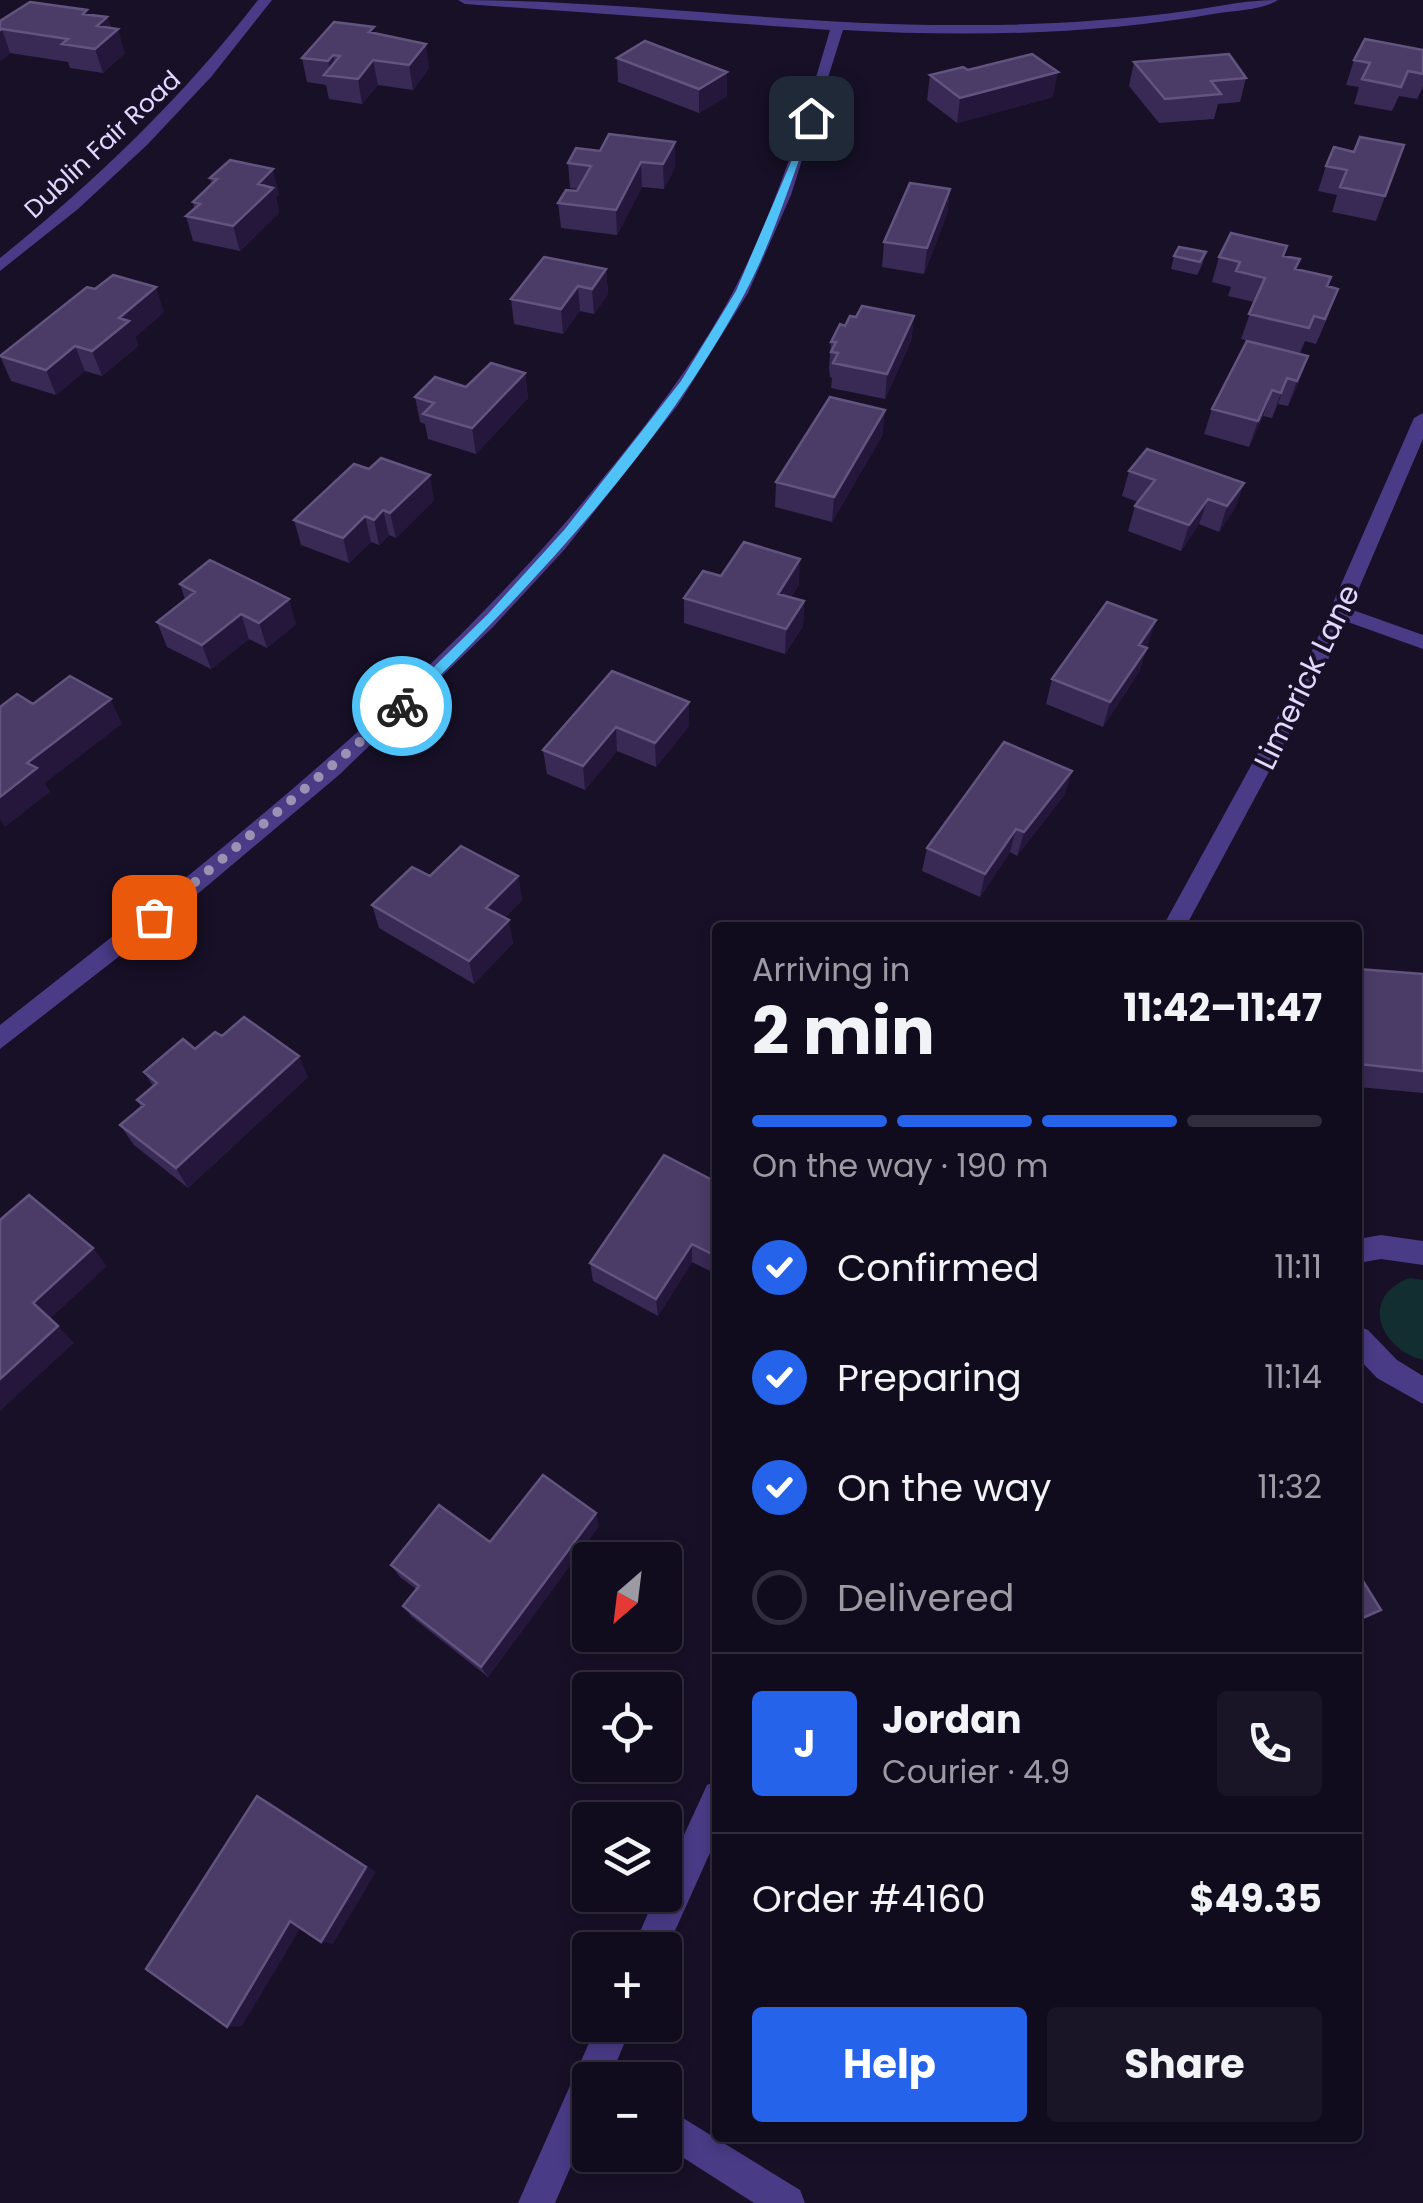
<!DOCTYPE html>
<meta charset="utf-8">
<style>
:root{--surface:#110c1d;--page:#1a1526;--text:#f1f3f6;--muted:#9c9ba4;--line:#302c3b;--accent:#2563eb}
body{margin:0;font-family:Poppins,sans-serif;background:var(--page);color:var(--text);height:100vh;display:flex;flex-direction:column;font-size:38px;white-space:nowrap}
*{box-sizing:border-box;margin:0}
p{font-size:32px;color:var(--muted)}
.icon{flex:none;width:55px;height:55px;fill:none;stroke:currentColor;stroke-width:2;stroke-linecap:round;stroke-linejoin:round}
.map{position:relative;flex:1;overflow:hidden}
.drawer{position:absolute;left:712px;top:922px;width:650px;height:1220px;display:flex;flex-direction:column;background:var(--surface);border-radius:10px;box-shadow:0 5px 15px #0003,0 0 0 2px var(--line)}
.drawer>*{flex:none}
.needle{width:65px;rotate:208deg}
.buttons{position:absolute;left:572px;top:1542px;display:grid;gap:20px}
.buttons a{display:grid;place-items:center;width:110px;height:110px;border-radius:10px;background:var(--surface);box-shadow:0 5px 15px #0003,0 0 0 2px var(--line);font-size:50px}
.pin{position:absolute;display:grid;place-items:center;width:85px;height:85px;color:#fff;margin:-42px;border-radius:20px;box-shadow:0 5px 15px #0006}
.courier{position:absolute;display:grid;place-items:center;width:100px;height:100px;margin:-50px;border:8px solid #4fc3f7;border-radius:50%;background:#fff;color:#222;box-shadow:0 2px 12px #0007}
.headline em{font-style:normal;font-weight:700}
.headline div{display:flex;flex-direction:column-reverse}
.headline{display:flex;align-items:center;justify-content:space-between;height:170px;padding:0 40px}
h1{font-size:65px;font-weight:700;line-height:75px}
.bar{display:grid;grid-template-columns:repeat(4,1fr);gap:15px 10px;align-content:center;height:120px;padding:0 40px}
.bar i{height:12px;border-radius:8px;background:var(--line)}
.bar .selected{background:var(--accent)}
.bar p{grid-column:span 4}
.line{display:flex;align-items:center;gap:25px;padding:0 40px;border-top:2px solid var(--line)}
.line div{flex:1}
.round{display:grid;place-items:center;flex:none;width:105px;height:105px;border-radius:10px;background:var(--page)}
ol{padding:0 40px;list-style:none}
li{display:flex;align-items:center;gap:30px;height:110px}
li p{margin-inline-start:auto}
li .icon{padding:10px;border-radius:50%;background:var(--accent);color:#fff;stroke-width:4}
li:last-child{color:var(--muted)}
li i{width:55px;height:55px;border:5px solid var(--line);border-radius:50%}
.button{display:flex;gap:20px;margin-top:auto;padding:20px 40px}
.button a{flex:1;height:115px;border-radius:10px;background:var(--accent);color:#fff;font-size:40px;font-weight:700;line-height:115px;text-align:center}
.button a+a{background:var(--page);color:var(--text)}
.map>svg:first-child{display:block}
.green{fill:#132e31}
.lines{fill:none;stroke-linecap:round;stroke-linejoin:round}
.minor{fill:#493b86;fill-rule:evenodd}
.wall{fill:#392955}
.shaded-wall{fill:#24173b}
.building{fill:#4b3c67;stroke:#62547f;stroke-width:2.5}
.route{fill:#4fc3f7}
.done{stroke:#9a91b3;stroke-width:10;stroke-dasharray:0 18}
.labels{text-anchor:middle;stroke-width:8;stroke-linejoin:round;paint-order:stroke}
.far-street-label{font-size:25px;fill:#e1d7ff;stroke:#171027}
.street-label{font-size:30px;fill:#e1d7ff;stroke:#171027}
</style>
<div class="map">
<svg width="1423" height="2203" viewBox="0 0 1423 2203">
<rect width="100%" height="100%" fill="#171027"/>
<path class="green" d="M1410 1278 1423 1280V1360C1379 1349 1359 1296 1410 1278Z"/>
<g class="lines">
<path class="minor" d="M258 0H272L211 77 147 145 78 209 0 271V258C96 181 183 97 258 0Z
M458 0C631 0 802 27 974 25 1040 25 1107 21 1172 13 1208 9 1241 0 1278 0 1262 10 1237 10 1219 13 1095 35 968 37 843 30L791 195 748 293 678 405 565 549 493 627 339 775 175 913 0 1049V1025C210 860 422 696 594 489 645 427 695 363 733 292 776 209 804 119 830 30L465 4Z
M1423 413V439L1350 609 1423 635V649L1345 621 1324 669 1185 928H1162L1304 669 1414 418Z
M1381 1235 1423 1241V1265L1381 1259 1358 1263V1239Z
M1358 1326 1368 1330 1397 1360 1423 1376V1404L1377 1378 1358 1358Z
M718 1780V1835L665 1953 632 1950 656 1895H665V1876L707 1785Z
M597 2025H632L609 2080H590V2122L555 2203H518Z
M665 2107 800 2190 805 2203H754L665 2146Z"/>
</g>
<path class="wall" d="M89 15 107 17 111 28 125 53 103 73 70 68 68 62 10 53 0 61V21Z
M375 33 429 68 413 90 378 85 362 104 329 99 326 85 307 82 302 58Z
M1423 50V87L1417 99 1399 96 1392 111 1354 104 1359 87 1346 85 1354 60Z
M617 58 727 96 699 113 618 82Z
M1134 62 1246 78 1240 102 1218 104 1214 119 1159 123 1129 86Z
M968 70 1053 97 957 123 927 100 930 75Z
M675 142V167L664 189 642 187 617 235 561 228 558 203 578 189 570 188 568 163 600 151Z
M1404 145 1376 221 1332 212 1337 195 1318 191 1326 166 1354 152Z
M210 178 279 194 276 198 279 213 240 251 193 241 186 216 194 208 193 202 212 184Z
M950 189 947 214 924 274 882 267 884 242Z
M1287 246 1284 256 1296 269 1327 286 1329 314 1316 344 1305 341 1300 353 1251 341 1299 382 1288 406 1278 404 1272 418 1263 416 1249 447 1204 434 1212 409 1247 341 1241 339 1254 302 1228 296 1231 287 1212 282 1219 257Z
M1206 252 1202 265 1197 275 1171 269 1174 256Z
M606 269 608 294 594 314 580 311 563 334 514 324 511 299Z
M164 312 135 337 138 346 102 376 85 371 56 395 11 381 0 356Z
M914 316 911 341 885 399 831 388 832 378 830 377 829 367 831 342 845 326 856 317Z
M525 373 528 398 476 454 428 439 425 424 420 422 415 397 466 387Z
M885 410 882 436 832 522 775 507 776 482Z
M1129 471 1244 483 1235 508 1219 532 1199 524 1181 551 1128 531 1135 506 1138 502 1122 496Z
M434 500 396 538 389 535 379 545 371 542 349 563 301 545 294 520Z
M721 576 799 584 791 597 804 601 803 626 785 654 684 623V598Z
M180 584 296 624 267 648 249 639 211 669 167 647 157 622 185 599Z
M1148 645 1139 672 1103 727 1046 704 1052 679Z
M689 702V726L656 767 617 751 585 790 547 774 543 750Z
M1065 794 1017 856 1010 852 980 897 922 871 927 848Z
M430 876H518L522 900 504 918 513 943 474 984 379 928 372 905Z
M1358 969 1423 974V1093L1358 1087Z
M222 1036 308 1077 188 1188 134 1145 120 1125 141 1107 137 1100 153 1086 144 1072Z
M718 1183V1275L692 1262 658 1316 593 1281 590 1263Z
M599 1526 488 1677 412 1617 403 1606 416 1589 400 1577 391 1565 490 1542Z"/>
<path class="shaded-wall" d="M107 17 112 34 118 29 125 53 103 73 95 49 97 26Z
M2 29 10 53 0 61V30Z
M426 44 429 68 413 90 409 65Z
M333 55 337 77 331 76 328 61Z
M373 60 378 85 362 104 358 79Z
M727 72V96L699 113V89Z
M1058 72 1053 97 957 123 960 98Z
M675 142V167L664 189 663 164Z
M641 162 642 187 617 235 616 210Z
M273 169 279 194 276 198 279 213 240 251 233 226 258 184Z
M950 189 947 214 924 274 927 248Z
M606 269 608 294 594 314 592 289Z
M578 286 580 311 563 334 561 309Z
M156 287 164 312 135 337 138 346 102 376 92 351 119 318Z
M914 316 911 341 885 399 887 374Z
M75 346 85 371 56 395 46 370Z
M1308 356 1299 382 1288 406 1297 381Z
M525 373 528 398 476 454 472 428Z
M1287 378 1278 404 1272 418 1281 393Z
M1272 390 1263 416 1249 447 1258 421Z
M885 410 882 436 832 522 834 497Z
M430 475 434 500 396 538 390 513Z
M1244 483 1235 508 1219 532 1227 506Z
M1208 499 1199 524 1181 551 1189 525Z
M383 510 389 535 379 545 374 520Z
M365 516 371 542 349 563 343 538Z
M800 559 799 584 777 619 778 594Z
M289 599 296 624 267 648 259 623Z
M804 601 803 626 785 654 786 629Z
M241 614 249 639 211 669 202 645Z
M1156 620 1148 645 1131 670 1139 645Z
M1147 648 1139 672 1103 727 1110 702Z
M111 699 122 724 45 783 50 792 5 827 0 819V797L27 763Z
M689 702V726L656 767 655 743Z
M616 727 617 751 585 790 583 766Z
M1072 771 1065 794 1017 856 1024 832Z
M1016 829 1010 852 980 897 985 874Z
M518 876 522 900 491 931 486 908Z
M509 920 513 943 474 984 469 961Z
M299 1056 308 1077 188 1188 176 1168Z
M692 1244V1262L658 1316 656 1299Z
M93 1248 107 1266 49 1320 33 1303Z
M58 1326 74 1343 0 1411V1379Z
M596 1513 599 1526 488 1677 481 1667Z
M257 1796 270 1802 376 1872 333 1944 321 1942Z
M290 1921 303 1924 242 2026 227 2027Z"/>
<path class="building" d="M30 2 87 10 83 14 107 17 97 26 118 29 95 49 62 44 68 39 2 29 0 30V21Z
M334 22 374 27 369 32 426 44 409 65 373 60 358 79 324 75 340 56 333 55 328 61 302 58Z
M1365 39 1423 50V74L1408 71 1401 87 1362 79 1370 63 1354 60Z
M645 41 727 72 699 89 617 58Z
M1032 54 1058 72 960 98 930 75 963 67 968 70Z
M1229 54 1246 78 1211 81 1221 94 1165 99 1134 62Z
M609 134 675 142 663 164 641 162 616 210 558 203 566 190 577 191 591 166 568 163 576 148 600 151Z
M1360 137 1404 145 1385 196 1340 187 1347 170 1326 166 1334 147 1354 152Z
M230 160 273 169 258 184 273 188 233 226 186 216 200 204 193 202 217 179 210 178Z
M910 183 950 189 927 248 884 242Z
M1231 233 1287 246 1283 256 1300 259 1295 269 1331 277 1327 286 1338 289 1325 319 1314 316 1309 328 1249 314 1265 278 1236 271 1240 262 1219 257Z
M1179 247 1206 252 1200 262 1174 256Z
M544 257 606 269 592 289 578 286 561 309 511 299Z
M113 275 156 287 119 318 129 321 92 351 75 346 46 370 0 356 87 287 95 289Z
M862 306 914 316 887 374 833 363 838 353 831 352 836 342H831L840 324 845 326 850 316 856 317Z
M1247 341 1308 356 1297 381 1287 378 1281 393 1272 390 1258 421 1212 409Z
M491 363 525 373 472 428 423 414 434 403 415 397 435 377 466 387Z
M830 397 885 410 834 497 776 482Z
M1147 449 1244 483 1227 506 1208 499 1189 525 1135 506 1155 480 1129 471Z
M381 458 430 475 390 513 383 510 374 520 365 516 343 538 294 520 354 464 369 469Z
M744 542 800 559 778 594 804 601 786 629 684 598 703 571 721 576Z
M210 560 289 599 259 623 241 614 202 645 157 622 195 592 180 584Z
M1107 602 1156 620 1139 645 1147 648 1110 702 1052 679Z
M612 671 689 702 655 743 616 727 583 766 543 750Z
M70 676 111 699 27 763 37 768 0 797V707L17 694 33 704Z
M1004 742 1072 771 1024 832 1016 829 985 874 927 848Z
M461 846 518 876 486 908 509 920 469 961 372 905 412 867 430 876Z
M1358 969 1423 974V1071L1358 1064V1018H1359Z
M244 1017 299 1056 176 1168 120 1125 144 1105 137 1100 157 1083 144 1072 183 1039 195 1049 215 1032 222 1036Z
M664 1155 718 1183V1257L692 1244 656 1299 590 1263Z
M29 1195 93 1248 33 1303 58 1326 0 1379V1220Z
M543 1475 596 1513 481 1667 403 1606 419 1586 391 1565 439 1505 490 1542Z
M1358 1573 1381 1610 1358 1620Z
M257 1796 366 1867 321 1942 290 1921 227 2027 146 1969Z"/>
<path class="route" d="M811 115 815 118C792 175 774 239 745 293 660 451 533 585 406 709H397V703L488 614 565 529 681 381 736 291Z"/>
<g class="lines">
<path class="done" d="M154 917 402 706"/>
</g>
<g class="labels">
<g class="far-street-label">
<text transform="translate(102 144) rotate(-43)" y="9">Dublin Fair Road</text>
</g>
<g class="street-label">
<text transform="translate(1307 677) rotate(-64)" y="10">Limerick Lane</text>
</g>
</g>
</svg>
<div class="buttons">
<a><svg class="needle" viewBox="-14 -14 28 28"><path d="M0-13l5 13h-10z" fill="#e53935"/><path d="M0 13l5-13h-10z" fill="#9c9ba4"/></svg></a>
<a><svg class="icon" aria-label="locate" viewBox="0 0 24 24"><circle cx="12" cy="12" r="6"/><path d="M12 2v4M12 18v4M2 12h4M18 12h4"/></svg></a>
<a><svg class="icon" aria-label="layers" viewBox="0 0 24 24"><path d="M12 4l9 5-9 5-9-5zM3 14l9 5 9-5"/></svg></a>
<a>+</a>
<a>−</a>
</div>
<div class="pin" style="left:154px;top:917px;background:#ea580c"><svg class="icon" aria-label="bag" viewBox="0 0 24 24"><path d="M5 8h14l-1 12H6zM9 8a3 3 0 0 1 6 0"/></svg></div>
<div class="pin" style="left:811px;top:118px;background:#1f2937"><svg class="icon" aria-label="home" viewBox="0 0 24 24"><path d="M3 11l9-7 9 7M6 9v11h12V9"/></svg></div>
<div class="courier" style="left:402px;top:706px"><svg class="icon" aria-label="bike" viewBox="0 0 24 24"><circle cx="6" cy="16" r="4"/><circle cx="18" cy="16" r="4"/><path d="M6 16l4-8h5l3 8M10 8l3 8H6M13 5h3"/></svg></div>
<section class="drawer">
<div class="headline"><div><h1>2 min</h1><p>Arriving in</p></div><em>11:42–11:47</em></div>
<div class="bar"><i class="selected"></i><i class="selected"></i><i class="selected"></i><i></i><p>On the way · 190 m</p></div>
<ol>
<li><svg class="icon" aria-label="check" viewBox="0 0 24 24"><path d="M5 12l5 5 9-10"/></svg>Confirmed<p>11:11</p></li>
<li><svg class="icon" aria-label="check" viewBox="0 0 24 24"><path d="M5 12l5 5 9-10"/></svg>Preparing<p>11:14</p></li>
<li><svg class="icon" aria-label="check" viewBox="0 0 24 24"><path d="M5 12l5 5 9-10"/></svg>On the way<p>11:32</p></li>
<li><i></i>Delivered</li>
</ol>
<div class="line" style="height:180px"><b class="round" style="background:var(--accent);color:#fff">J</b><div><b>Jordan</b><p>Courier · 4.9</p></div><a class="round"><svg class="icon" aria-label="phone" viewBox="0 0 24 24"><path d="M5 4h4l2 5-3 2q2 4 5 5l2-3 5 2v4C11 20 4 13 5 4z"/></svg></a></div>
<div class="line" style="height:130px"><div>Order #4160</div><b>$49.35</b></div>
<div class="button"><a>Help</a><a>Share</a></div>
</section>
</div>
